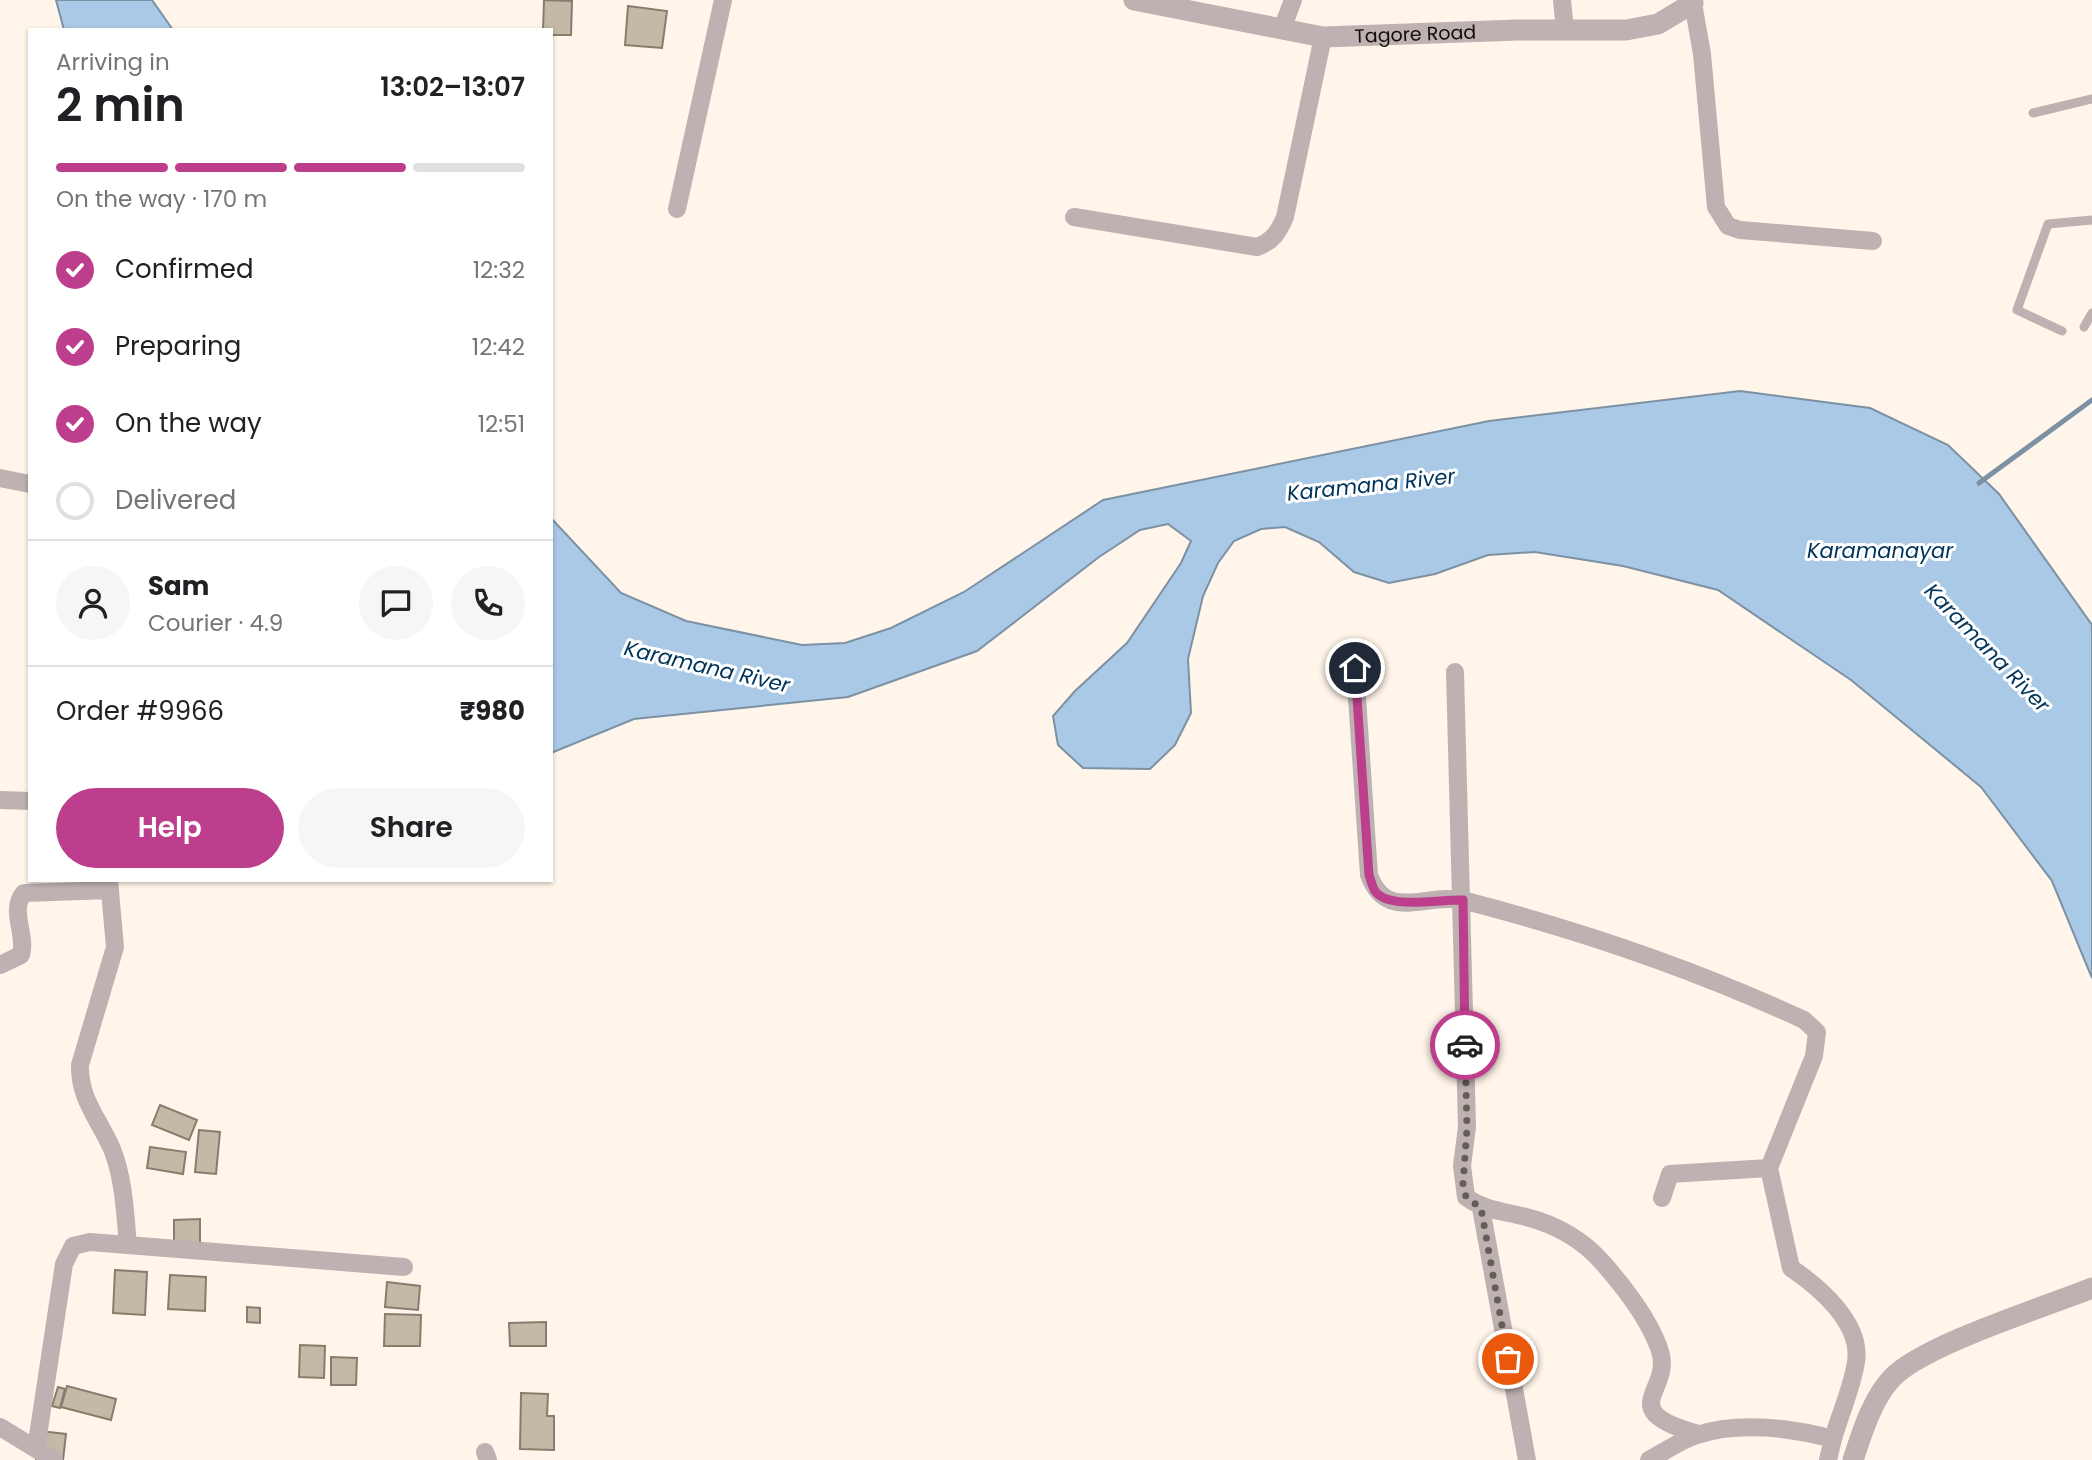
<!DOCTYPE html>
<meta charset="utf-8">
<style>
:root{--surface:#fff;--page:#f6f6f6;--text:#202124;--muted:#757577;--line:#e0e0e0;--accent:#bc3e8c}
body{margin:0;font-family:Poppins,sans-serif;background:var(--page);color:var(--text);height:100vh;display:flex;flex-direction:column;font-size:26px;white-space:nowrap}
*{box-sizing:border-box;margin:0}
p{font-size:23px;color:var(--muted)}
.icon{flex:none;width:38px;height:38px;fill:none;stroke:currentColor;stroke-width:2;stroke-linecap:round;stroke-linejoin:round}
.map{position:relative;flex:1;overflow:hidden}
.sheet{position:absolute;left:28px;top:28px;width:525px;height:854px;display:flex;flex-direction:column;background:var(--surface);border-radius:0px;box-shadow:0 2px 5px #0004}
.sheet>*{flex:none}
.pin{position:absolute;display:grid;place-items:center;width:60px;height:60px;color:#fff;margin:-30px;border:4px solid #fff;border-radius:50%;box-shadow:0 2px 7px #0007}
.courier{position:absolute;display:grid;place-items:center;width:70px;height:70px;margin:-35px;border:5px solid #bc3e8c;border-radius:50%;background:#fff;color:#222;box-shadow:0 2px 9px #0007}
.summary em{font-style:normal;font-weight:600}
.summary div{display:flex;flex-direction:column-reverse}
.summary{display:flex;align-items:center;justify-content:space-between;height:119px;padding:0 28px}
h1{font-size:46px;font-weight:600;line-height:52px}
.bar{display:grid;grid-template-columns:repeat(4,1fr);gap:10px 7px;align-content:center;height:84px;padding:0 28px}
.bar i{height:9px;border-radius:5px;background:var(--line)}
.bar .on{background:var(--accent)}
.bar p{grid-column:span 4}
.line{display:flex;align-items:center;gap:18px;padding:0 28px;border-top:2px solid var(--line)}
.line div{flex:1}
.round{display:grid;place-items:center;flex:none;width:74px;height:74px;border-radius:37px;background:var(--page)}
ol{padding:0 28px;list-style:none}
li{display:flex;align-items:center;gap:21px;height:77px}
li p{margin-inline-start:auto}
li .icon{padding:7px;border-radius:50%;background:var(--accent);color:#fff;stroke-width:4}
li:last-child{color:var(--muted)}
li i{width:38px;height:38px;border:4px solid var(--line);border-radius:50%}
.action{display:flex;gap:14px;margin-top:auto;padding:14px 28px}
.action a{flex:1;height:80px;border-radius:42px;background:var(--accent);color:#fff;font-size:28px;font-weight:600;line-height:80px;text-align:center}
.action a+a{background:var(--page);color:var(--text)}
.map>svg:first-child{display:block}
.water{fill:#a9c9e6;stroke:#7c91a3;stroke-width:2}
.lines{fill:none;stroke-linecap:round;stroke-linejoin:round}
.stream{stroke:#7c91a3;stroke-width:5}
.building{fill:#c4b9a6;stroke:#887d6c;stroke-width:2}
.service{stroke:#bdb1b1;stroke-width:9}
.minor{stroke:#bdb1b1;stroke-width:18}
.tertiary{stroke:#bdb1b1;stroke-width:21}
.done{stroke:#655e56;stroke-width:7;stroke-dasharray:0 12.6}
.route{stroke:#bc3e8c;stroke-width:9}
.labels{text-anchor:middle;stroke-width:6;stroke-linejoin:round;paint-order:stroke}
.street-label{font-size:19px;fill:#120d07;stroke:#fff}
.water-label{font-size:21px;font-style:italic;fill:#00345a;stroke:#fff}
</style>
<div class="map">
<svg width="2092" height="1460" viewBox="0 0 2092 1460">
<rect width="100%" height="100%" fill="#fff5ea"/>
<path class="water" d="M56 0H152L173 30H64Z
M1740 391 1870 408 1948 445 1999 494 2092 625V978L2052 881 1981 787 1851 680 1718 590 1623 566 1535 552 1488 555 1435 574 1389 583 1354 572 1319 542 1285 527 1261 529 1234 541 1218 563 1203 596 1188 659 1191 713 1175 745 1150 769 1083 768 1058 745 1053 716 1075 691 1127 643 1181 563 1191 541 1168 524 1140 530 1099 557 977 651 848 697 634 719 551 753V518L621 593 686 621 802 645 845 643 891 628 964 592 1103 500 1489 421Z"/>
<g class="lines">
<path class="stream" d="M1979 483 2092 400"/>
</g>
<path class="building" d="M544 0 572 1 571 35H551V30H543Z
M628 6 667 11 662 48 625 45Z
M160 1105 197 1120 189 1140 152 1125Z
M199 1130 220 1132 216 1174 195 1172Z
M150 1147 186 1152 183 1174 147 1168Z
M200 1219V1254H174V1220Z
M115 1270 147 1272 145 1315 113 1313Z
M170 1275 206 1277 205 1311 168 1309Z
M387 1282 420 1286 418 1310 385 1307Z
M247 1307 260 1308V1323L247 1322Z
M385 1314 421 1315 420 1346H384Z
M546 1322V1346H510L509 1323Z
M300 1345 325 1346 324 1378 299 1377Z
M331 1357 357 1358 356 1385H331Z
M67 1386 116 1399 111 1420 61 1407Z
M58 1387 65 1389 60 1408 52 1406Z
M521 1393 548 1394 547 1416H554V1450L520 1449Z
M40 1431 66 1434 63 1460H36Z"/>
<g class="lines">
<path class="service" d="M2033 113 2092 99
M2084 327 2092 313
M2062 331 2017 310 2048 224 2092 220"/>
<path class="minor" d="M1562 0 1565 30
M1693 3 1702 54 1716 207 1728 226 1740 230 1873 241
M1282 29 1293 0
M677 209 723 0
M1074 217 1257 247C1273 241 1278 233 1285 217L1323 37
M0 478 30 484
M1355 668 1369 875C1387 924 1429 891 1466 901 1582 931 1696 970 1804 1020L1817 1032 1814 1056 1769 1168 1791 1268C1819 1287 1862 1323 1856 1362 1852 1388 1840 1414 1833 1439
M1455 672 1467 1127 1462 1166 1466 1197C1485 1211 1504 1211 1526 1217 1557 1225 1582 1239 1603 1263 1624 1287 1648 1317 1659 1348 1676 1391 1610 1409 1698 1434
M0 800 30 801
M109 880 115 947 80 1065C79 1099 99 1119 112 1149 124 1179 125 1213 128 1245
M0 965 21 955C27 935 9 910 24 893L110 890
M1662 1198 1670 1174 1769 1168
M1481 1208 1527 1460
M0 1427 54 1460
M36 1449 64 1264 73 1246 90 1242 404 1267
M485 1452 488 1460
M1649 1460C1664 1452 1681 1440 1697 1435 1739 1421 1792 1428 1833 1439L1828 1460"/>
<g class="tertiary">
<path id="s1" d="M1134 0 1323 37 1518 30H1626L1658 24 1693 3 1692 0"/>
<path d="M1853 1460C1862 1433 1872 1399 1892 1378 1923 1345 2045 1307 2092 1288"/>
</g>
</g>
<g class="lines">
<path class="done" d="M1465 1045 1467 1128 1463 1184 1466 1197 1481 1208 1508 1359"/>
<path class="route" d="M1355 668 1369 875C1371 880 1372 887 1375 891 1388 910 1441 899 1463 900L1465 1045"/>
</g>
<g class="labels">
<g class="street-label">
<text dy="7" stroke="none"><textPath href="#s1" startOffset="285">Tagore Road</textPath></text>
</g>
<g class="water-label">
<text transform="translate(1371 485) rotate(-6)" y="7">Karamana River</text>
<text x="1880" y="558">Karamanayar</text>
<text transform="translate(1987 648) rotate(46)" y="7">Karamana River</text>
<text transform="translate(707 667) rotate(13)" y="7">Karamana River</text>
</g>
</g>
</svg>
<div class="pin" style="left:1508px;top:1359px;background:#ea580c"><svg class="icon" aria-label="bag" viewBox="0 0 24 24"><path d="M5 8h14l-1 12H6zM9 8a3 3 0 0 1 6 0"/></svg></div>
<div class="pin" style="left:1355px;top:668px;background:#1f2937"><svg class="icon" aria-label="home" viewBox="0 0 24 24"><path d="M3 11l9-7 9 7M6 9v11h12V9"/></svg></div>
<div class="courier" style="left:1465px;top:1045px"><svg class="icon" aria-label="car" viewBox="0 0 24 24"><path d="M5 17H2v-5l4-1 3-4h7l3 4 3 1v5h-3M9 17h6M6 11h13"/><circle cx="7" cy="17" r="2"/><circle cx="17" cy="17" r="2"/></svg></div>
<section class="sheet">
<div class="summary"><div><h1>2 min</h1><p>Arriving in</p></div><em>13:02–13:07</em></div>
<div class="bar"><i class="on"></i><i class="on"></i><i class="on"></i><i></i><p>On the way · 170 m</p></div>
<ol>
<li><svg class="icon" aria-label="check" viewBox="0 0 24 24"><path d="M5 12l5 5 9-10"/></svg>Confirmed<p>12:32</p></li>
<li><svg class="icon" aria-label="check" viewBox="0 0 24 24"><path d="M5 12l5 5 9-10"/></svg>Preparing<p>12:42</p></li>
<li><svg class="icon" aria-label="check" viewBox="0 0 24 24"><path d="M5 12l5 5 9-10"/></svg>On the way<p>12:51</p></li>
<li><i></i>Delivered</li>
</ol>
<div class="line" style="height:126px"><a class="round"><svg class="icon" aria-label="person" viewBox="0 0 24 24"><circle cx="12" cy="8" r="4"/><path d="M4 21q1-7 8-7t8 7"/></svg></a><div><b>Sam</b><p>Courier · 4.9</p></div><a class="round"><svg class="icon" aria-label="chat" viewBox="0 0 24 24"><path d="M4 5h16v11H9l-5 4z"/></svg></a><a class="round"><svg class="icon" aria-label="phone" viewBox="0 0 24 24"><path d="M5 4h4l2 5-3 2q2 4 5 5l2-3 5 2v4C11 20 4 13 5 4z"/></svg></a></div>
<div class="line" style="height:91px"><div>Order #9966</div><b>₹980</b></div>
<div class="action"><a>Help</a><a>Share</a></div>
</section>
</div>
